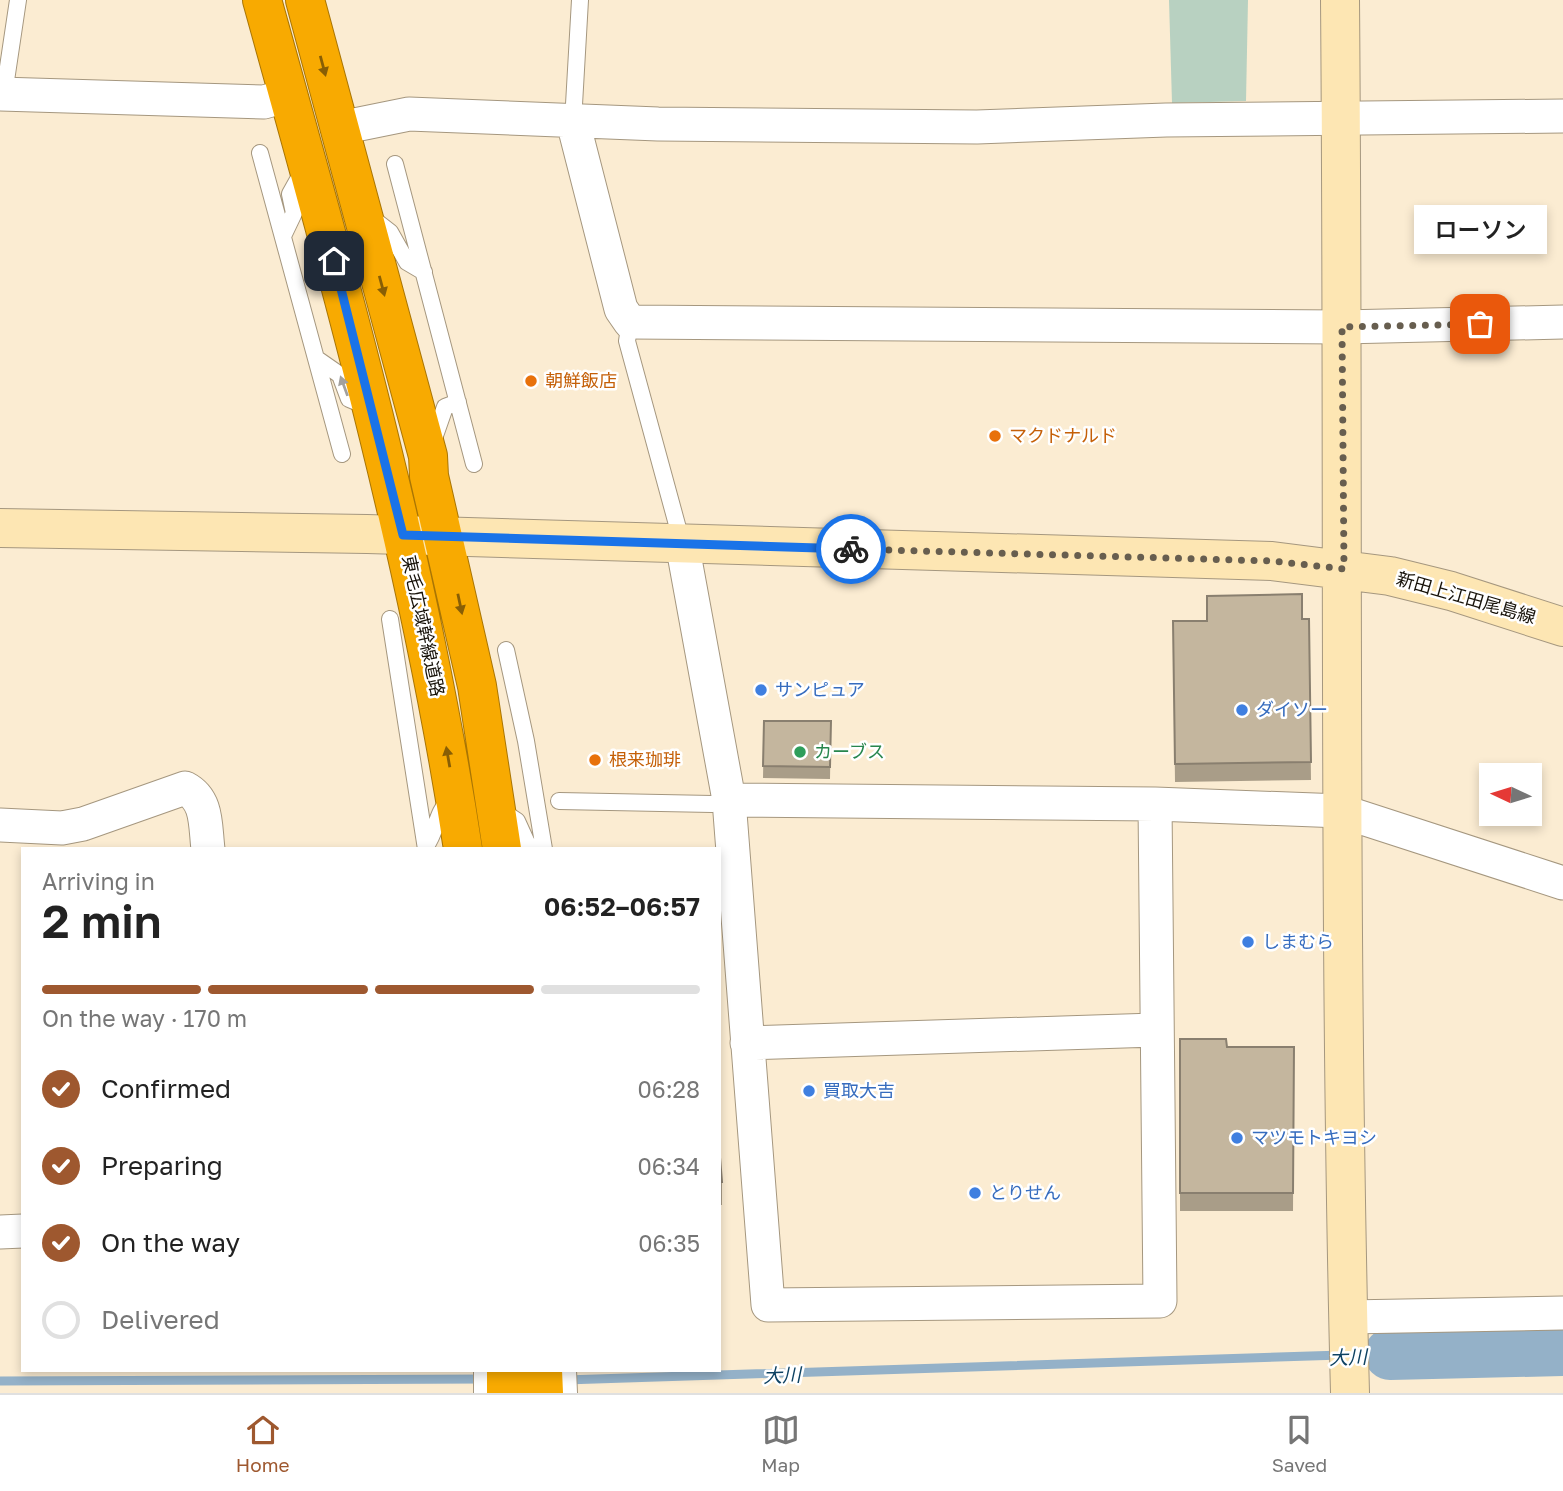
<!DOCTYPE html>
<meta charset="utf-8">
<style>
:root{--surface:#fff;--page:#f6f6f6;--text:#222;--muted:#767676;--line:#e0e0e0;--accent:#9e582f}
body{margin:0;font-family:"Golos Text","Noto Sans JP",sans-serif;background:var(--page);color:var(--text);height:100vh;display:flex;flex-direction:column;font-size:26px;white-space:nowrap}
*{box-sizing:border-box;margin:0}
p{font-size:23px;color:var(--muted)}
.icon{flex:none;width:38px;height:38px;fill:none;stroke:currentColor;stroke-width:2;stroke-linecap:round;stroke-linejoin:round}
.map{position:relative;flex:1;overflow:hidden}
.details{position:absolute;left:21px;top:847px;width:700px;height:525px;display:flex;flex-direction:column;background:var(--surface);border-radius:0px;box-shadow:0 4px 10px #0003}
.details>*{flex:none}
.needle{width:46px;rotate:274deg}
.controls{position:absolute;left:1479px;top:763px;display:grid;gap:14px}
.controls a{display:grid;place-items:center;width:63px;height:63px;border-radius:0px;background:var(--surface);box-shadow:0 4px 10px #0003;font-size:35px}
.pin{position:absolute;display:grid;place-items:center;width:60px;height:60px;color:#fff;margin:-30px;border-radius:14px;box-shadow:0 4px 10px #0006}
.courier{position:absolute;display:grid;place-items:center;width:70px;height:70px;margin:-35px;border:5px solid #1a73e8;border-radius:50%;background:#fff;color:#222;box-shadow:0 2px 9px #0007}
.bubble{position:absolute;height:49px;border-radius:0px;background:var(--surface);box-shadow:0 4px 10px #0003;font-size:23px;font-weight:600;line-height:49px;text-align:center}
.overview em{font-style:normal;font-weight:600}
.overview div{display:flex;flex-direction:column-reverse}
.overview{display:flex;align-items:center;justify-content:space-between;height:119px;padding:0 21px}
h1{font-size:46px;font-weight:600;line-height:52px}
.bar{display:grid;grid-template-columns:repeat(4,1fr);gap:10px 7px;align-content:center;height:84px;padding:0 21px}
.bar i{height:9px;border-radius:5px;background:var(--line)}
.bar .current{background:var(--accent)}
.bar p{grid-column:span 4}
ol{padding:0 21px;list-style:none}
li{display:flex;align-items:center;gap:21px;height:77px}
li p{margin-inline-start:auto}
li .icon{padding:7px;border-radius:50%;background:var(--accent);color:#fff;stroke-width:4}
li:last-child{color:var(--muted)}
li i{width:38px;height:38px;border:4px solid var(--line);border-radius:50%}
.menu{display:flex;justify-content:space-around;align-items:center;height:98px;border-top:2px solid var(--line);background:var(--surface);font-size:19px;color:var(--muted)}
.menu a{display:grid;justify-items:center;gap:4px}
.menu .current{color:var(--accent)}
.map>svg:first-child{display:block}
.green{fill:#b8d1c1}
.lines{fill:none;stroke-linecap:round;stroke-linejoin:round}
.stream{stroke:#94b1c8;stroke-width:9}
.river{stroke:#94b1c8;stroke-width:52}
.lane-casing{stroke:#a5977f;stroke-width:18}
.street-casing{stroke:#a5977f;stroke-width:35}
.secondary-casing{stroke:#a5977f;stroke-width:40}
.highway-casing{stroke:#a97504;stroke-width:40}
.lane{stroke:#fff;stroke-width:16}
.street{stroke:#fff;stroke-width:33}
.secondary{stroke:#fde6b3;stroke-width:38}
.highway{stroke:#f8aa01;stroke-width:38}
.wall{fill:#a99d88}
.building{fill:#c4b69e;stroke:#897f6f;stroke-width:2}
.oneway{fill:#885e05}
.oneway2{fill:#a2a09d}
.done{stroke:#675e4f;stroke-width:7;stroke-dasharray:0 12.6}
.route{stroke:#1a73e8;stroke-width:9}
.food-dot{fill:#e8710a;stroke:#fff;stroke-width:2.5}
.shop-dot{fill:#3f7fe0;stroke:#fff;stroke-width:2.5}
.leisure-dot{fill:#2e9e5b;stroke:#fff;stroke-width:2.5}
.labels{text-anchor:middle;stroke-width:5;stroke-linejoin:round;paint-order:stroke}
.food-label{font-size:18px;fill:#c56008;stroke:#fff;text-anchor:start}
.street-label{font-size:18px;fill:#171209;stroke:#fff}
.shop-label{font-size:18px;fill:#366cbe;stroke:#fff;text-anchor:start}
.leisure-label{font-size:18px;fill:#27864d;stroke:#fff;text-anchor:start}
.water-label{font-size:19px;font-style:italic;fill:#0e4262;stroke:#fff}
</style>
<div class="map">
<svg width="1563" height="1393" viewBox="0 0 1563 1393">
<rect width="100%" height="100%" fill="#fbecd2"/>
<path class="green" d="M1169 0H1248L1246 101 1172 103Z"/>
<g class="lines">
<path class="stream" d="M1359 1355 1390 1354
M565 1380 1342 1355
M0 1381 485 1379"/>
<path class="river" d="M1390 1354 1563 1350"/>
<defs>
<path id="lane" d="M4 94 18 0
M573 122 580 0
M260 153 342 454
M395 164 474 464
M372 218 390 232 407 262 424 272
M284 234 294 213 290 194 304 169
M630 322 627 341 682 543
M317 359 340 375 349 399 368 407
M432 444 445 407 458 402
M390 619 426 849
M506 650 526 741 544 849
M559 801 712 804 729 800
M499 809 517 821 527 843 534 849
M426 846C437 830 436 814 449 800
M482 1370V1393
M568 1370 569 1393"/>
<path id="street" d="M0 94 264 102 289 95
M573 122 621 309 630 322 1342 327 1563 322
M340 128 409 114 658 124 977 127 1166 120 1563 116
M682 543 729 800 768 1305 1160 1301 1155 804
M729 800 1155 804 1341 811 1563 883
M0 825 62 828 83 824 185 788C208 800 205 825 208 849
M747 1043 1155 1030
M0 1232 23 1231
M1348 1317 1563 1313"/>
<path id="secondary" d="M1340 0C1344 464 1338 929 1350 1393
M0 528 367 534 1272 561 1390 576 1451 591 1563 627"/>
<path id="highway" d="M262 0C340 281 419 561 463 849
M305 0 428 456 429 476 477 686 502 849
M506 1370V1393
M543 1370 544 1393"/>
</defs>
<use href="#lane" class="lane-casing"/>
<use href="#street" class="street-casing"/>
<use href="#secondary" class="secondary-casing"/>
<use href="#highway" class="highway-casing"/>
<use href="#lane" class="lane"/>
<use href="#street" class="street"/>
<use href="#secondary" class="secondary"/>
<use href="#highway" class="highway"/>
</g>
<path class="wall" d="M1309 619 1311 780 1175 782 1173 621Z
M764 721H831L830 779 763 778Z
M1180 1039 1227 1047H1294L1293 1211H1180Z
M719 1145 722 1182V1205H719Z"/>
<path class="building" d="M1302 594V619H1309L1311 762 1175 764 1173 621H1207V596Z
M764 721H831L830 767 763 766Z
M1180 1039H1226L1227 1047H1294L1293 1193H1180Z
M719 1145 722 1182H719Z"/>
<defs><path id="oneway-solid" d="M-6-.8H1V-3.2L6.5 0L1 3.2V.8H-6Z" transform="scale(1.75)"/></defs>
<g class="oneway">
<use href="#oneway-solid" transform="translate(323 66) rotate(75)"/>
<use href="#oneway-solid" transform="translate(382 286) rotate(75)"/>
<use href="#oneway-solid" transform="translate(460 604) rotate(78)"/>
<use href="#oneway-solid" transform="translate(448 757) rotate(-100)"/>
</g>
<use class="oneway2" href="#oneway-solid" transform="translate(344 386) rotate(-110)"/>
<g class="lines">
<path class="done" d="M851 549 1272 561 1344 569 1342 327 1480 324"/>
<path class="route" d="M334 261 403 535 851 549"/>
</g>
<g class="food-dot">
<circle cx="531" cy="381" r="7"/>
<circle cx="995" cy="436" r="7"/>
<circle cx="595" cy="760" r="7"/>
</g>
<g class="shop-dot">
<circle cx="761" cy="690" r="7"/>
<circle cx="1242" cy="710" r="7"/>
<circle cx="1248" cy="942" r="7"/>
<circle cx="809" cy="1091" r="7"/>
<circle cx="1237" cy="1138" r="7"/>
<circle cx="975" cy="1193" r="7"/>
</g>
<circle class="leisure-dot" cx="800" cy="752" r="7"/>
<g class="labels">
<g class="food-label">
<text x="545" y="387">朝鮮飯店</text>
<text x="1009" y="442">マクドナルド</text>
<text x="609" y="766">根来珈琲</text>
</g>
<g class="street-label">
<text transform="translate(1466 598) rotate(16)" y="6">新田上江田尾島線</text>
<text transform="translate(423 626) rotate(78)" y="6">東毛広域幹線道路</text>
</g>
<g class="shop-label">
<text x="775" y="696">サンピュア</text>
<text x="1256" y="716">ダイソー</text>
<text x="1262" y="948">しまむら</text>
<text x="823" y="1097">買取大吉</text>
<text x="1251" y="1144">マツモトキヨシ</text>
<text x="989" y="1199">とりせん</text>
</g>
<g class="leisure-label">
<text x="814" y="758">カーブス</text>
</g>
<g class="water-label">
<text transform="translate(1348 1357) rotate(-2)" y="7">大川</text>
<text transform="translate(782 1375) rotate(-2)" y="7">大川</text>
</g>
</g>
</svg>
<div class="controls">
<a><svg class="needle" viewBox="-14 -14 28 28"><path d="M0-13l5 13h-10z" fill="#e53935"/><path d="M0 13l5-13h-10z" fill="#767676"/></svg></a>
</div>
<div class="pin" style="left:1480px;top:324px;background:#ea580c"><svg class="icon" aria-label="bag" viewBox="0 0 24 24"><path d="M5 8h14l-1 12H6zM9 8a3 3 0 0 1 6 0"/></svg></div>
<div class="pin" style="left:334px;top:261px;background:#1f2937"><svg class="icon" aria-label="home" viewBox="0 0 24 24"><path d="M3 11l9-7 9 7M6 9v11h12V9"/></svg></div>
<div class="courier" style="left:851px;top:549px"><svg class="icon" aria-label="bike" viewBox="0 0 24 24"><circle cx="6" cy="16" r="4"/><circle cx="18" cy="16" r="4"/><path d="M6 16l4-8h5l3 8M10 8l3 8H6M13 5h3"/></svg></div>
<div class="bubble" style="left:1414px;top:205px;width:133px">ローソン</div>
<section class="details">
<div class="overview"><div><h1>2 min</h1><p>Arriving in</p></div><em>06:52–06:57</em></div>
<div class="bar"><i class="current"></i><i class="current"></i><i class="current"></i><i></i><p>On the way · 170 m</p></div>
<ol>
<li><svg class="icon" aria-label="check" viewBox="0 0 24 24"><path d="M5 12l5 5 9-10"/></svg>Confirmed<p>06:28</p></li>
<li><svg class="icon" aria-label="check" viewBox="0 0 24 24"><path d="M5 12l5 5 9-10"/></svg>Preparing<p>06:34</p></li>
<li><svg class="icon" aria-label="check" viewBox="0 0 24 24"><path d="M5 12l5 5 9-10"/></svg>On the way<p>06:35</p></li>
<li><i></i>Delivered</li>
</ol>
</section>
</div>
<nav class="menu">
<a class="current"><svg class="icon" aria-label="home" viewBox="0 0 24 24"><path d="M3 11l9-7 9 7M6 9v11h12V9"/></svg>Home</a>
<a><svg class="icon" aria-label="map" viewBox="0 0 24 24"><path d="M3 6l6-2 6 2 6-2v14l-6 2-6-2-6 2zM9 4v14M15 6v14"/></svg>Map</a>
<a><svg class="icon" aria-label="saved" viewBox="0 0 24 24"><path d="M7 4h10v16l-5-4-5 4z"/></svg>Saved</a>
</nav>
